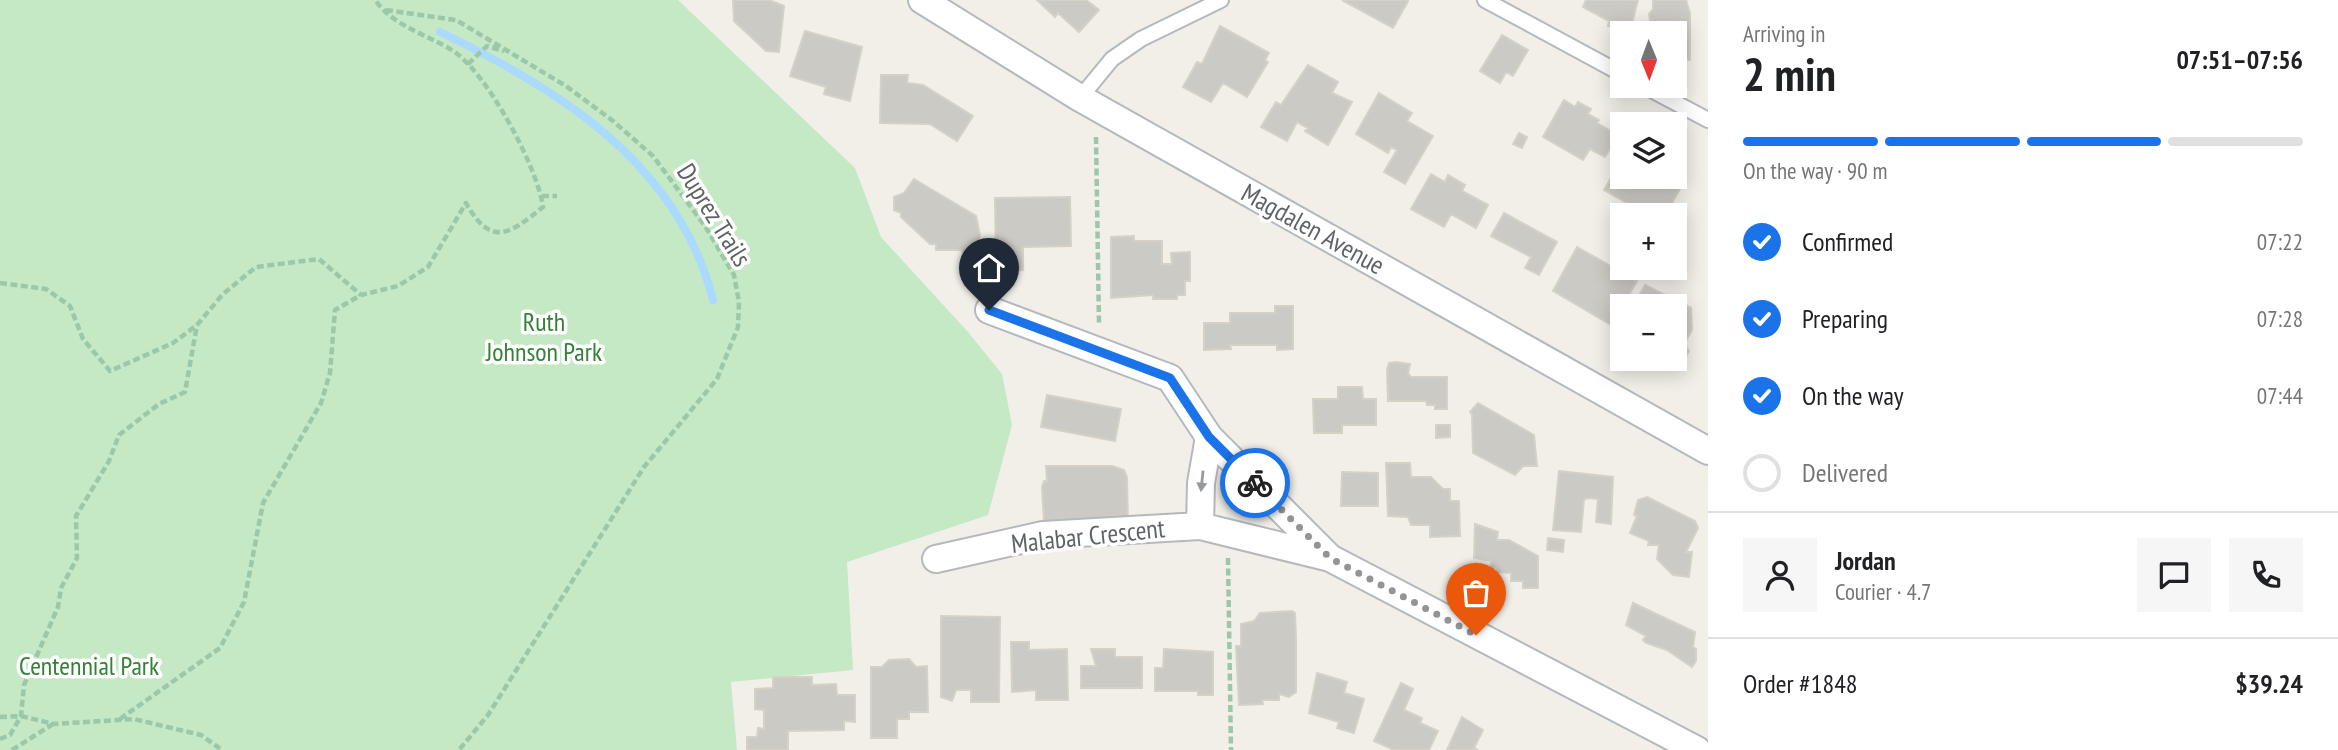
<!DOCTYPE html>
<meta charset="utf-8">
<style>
:root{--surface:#fff;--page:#f6f6f6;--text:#202124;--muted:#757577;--line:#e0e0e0;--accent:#1a73e8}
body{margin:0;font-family:"PT Sans Narrow",sans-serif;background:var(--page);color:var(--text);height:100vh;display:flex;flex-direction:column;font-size:26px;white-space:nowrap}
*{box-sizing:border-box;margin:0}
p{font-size:23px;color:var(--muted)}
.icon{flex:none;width:38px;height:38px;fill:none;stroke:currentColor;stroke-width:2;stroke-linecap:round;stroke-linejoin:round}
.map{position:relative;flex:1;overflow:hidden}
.drawer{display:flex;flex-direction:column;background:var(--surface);width:630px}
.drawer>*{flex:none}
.needle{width:46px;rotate:179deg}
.controls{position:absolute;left:1610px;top:21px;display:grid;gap:14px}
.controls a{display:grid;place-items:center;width:77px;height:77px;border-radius:0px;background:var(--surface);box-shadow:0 4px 18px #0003;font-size:35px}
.pin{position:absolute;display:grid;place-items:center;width:60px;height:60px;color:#fff;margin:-72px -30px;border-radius:50% 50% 50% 0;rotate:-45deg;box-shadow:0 0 7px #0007}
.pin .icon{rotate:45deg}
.courier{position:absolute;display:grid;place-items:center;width:70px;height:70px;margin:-35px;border:5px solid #1a73e8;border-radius:50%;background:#fff;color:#222;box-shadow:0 2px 9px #0007}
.head em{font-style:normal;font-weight:700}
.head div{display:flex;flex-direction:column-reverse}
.head{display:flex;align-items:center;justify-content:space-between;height:119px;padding:0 35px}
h1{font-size:46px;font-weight:700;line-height:52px}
.bar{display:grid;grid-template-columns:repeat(4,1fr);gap:10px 7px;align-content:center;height:84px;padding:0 35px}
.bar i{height:9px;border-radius:5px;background:var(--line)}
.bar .current{background:var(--accent)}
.bar p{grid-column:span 4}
.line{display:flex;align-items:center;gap:18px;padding:0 35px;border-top:2px solid var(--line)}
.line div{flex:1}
.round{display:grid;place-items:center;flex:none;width:74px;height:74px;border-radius:0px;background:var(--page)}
ol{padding:0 35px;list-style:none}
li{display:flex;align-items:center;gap:21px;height:77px}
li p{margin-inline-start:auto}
li .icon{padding:7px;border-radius:50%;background:var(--accent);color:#fff;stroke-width:4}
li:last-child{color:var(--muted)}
li i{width:38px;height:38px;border:4px solid var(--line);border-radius:50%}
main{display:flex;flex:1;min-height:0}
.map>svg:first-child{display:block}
.green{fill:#c5e8c5}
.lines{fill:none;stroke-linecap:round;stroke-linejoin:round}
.stream{stroke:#aadaff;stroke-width:8}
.building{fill:#cccac5;stroke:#d6d1c6;stroke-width:2}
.service-casing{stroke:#b5b8bc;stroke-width:18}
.minor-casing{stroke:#b5b8bc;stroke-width:30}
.path{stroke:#9cc7a9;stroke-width:4.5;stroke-dasharray:7 3.5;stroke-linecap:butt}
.service{stroke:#fff;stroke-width:14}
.minor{stroke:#fff;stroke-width:26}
.oneway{fill:#979a9d}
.done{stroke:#929495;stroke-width:7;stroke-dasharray:0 12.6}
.route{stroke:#1a73e8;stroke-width:9}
.labels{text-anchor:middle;stroke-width:7;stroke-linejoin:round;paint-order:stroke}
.street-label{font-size:26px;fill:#5f6368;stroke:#fff}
.park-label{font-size:26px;fill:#348238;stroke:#fff}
</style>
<main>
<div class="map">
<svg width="1708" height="750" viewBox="0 0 1708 750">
<rect width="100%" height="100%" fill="#f1efe8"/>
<path class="green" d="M0 0H678L855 168 881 237 968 332 1002 374 1012 425 988 515 847 562 853 670 731 682 737 750H0Z"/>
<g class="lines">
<path class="stream" d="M440 32C559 89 679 164 713 300"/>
</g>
<path class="building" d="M733 0H769L784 6 779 52 766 51 734 21Z
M1037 0H1086L1099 10 1079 32 1058 13 1055 17Z
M1342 0H1405L1408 1 1393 28Z
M1586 0H1638L1630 31 1608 26 1609 21 1583 7Z
M1653 0H1686L1690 13V60H1675V33H1652L1649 14 1653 9Z
M1220 26 1269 53 1265 60 1268 62 1247 97 1223 83 1211 102 1183 87 1197 62 1202 64Z
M805 31 862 47 850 101 824 94 826 87 790 76Z
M1502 35 1528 50 1513 76 1506 72 1500 83 1480 71Z
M1308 65 1338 82 1332 93 1352 102 1328 145 1305 131 1308 128 1297 122 1287 141 1261 127 1276 102 1281 105Z
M881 75H908L907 83 923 85 973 116 957 141 930 124 880 123Z
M1379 93 1412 113 1407 121 1433 136 1405 184 1384 172 1397 150 1391 147 1388 153 1356 134Z
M1564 100 1575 107 1578 102 1591 109 1588 114 1599 120 1597 123 1618 135 1605 157 1590 149 1583 160 1543 137Z
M1519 133 1527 137 1522 148 1513 144Z
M1622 159V177H1675L1684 182 1668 210 1672 213 1671 215H1648L1604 190Z
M1431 174 1445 182 1448 175 1465 185 1462 191 1488 205 1476 228 1451 214 1444 227 1411 209Z
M914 179 976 216 980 235 977 256H963L962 250H936V244H930L901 217V213L894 210V197L904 193Z
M1070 197 1071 246 1023 247V270L1004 273 996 270 995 198Z
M1504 213 1557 242 1539 275 1525 268 1531 257 1491 236Z
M1134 236V241H1162V264H1172L1171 253 1190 252V281H1185V295H1177V299H1153V295L1111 298V237Z
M1577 247 1637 281 1611 325 1553 291Z
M1645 285 1691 308 1692 330 1684 344 1689 351 1684 359 1675 358V306H1633Z
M1275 306H1293V349L1277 350V345H1230L1231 349 1204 350V323H1230V313H1275Z
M1396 362 1410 364 1408 373 1411 377H1447V409H1435V405H1427L1426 401H1388L1387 370 1389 363Z
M1338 387H1362L1363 399H1376V425H1342V433H1314L1313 399H1338Z
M1047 395 1121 409 1115 441 1041 427Z
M1478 403 1534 435 1537 466H1523L1515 475 1473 453 1472 414 1470 412Z
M1436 425H1450V437L1436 438Z
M1386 463H1410L1411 477H1431L1443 489H1450V501H1459L1460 536 1430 537V525H1411L1408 517 1388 516Z
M1046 466H1112L1124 470 1127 477 1128 524 1044 522 1042 487 1044 481H1047Z
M1559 471 1613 477 1611 524 1596 522 1598 499 1590 498 1584 499 1581 532 1553 530Z
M1342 472 1378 473V506H1341Z
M1647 497 1695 521 1698 528 1686 552H1692L1689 577 1673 575 1657 559 1659 545H1648L1649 541 1630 533 1637 516 1634 515 1638 500Z
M1475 524 1498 532 1497 540H1509L1538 556V588H1523V581H1511V573L1497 572V568H1491V561L1474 558Z
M1548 538 1564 540 1563 552 1547 550Z
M1633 603 1695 632 1693 647 1696 649V661L1692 667 1667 650 1646 643 1643 640 1646 636 1626 625Z
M1292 611 1295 613 1296 639V692L1289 697 1279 694V700H1262L1263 704 1239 705 1236 646H1241V624L1254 621 1260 613Z
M941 616 1000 617 999 702H971V690H956L952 701 941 697Z
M1011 642H1029V650L1067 649 1068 700H1036V690L1012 692Z
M1091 649H1115V657H1142V688H1081V666H1096Z
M1164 649 1213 652V695H1198V691H1155V668H1163Z
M909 659 916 667 927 666 928 712H909V719H897V738H871V667H882L889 660Z
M1317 673 1347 682 1344 693 1364 699 1354 733 1337 728 1339 722 1309 713Z
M773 677H812V685L836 684 837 695H855V722L844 721V730L788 731V750H747V737H757L758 728 764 729V710L755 709V689L773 688Z
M1401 683 1413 689 1404 710 1422 718 1420 723 1438 731 1429 750H1394L1374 741Z
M1462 717 1483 730 1474 748 1478 750H1447Z"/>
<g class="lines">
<defs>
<path id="service" d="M1485 0 1622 74
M1644 86 1708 120
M1080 98 1112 59 1141 39 1221 0"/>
<path id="minor" d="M922 0 1080 98 1708 451
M989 310 1170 378 1209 437
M1330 558 1209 437 1201 483 1200 526 1330 558 1697 750
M936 559 1043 535 1200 526"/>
</defs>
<use href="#service" class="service-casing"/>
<use href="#minor" class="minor-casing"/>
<path class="path" d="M386 10 456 20 566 86 613 121 653 156 705 226 734 275 739 302 738 327 717 379 644 467 488 715 459 750
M468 64 487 46 504 51
M1096 137 1099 324
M542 196H557
M0 283 46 289 70 306 83 339 110 371 173 343 197 325 223 294 256 267 319 259 361 295
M1228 558 1231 750
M0 717 21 716 54 724 134 719 201 735 222 750
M120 719 220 648 244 602 263 503 321 403 330 373 335 310 361 295 398 286 428 267 466 203C491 248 510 234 543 207 538 168 485 68 450 49 423 33 394 26 375 0
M0 739 10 735 21 716 24 685 58 607 61 588 77 558 76 516 109 461 119 435 159 404 185 392 197 325
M12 750 53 724"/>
<use href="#service" class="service"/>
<use href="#minor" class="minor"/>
</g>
<defs><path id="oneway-solid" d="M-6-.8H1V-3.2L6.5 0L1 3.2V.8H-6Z" transform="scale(1.75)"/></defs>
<use class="oneway" href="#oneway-solid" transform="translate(1202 481) rotate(96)"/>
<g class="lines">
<path class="done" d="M1255 483 1330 558 1476 635"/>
<path class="route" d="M989 310 1170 378 1209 437 1255 483"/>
</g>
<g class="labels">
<g class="street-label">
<text transform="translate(714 215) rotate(58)" y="9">Duprez Trails</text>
<text transform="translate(1313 229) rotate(29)" y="9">Magdalen Avenue</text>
<text transform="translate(1088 536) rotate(-6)" y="9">Malabar Crescent</text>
</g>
<g class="park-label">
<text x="544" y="331">Ruth<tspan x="544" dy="30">Johnson Park</tspan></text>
<text x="89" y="675">Centennial Park</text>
</g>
</g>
</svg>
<div class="controls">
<a><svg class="needle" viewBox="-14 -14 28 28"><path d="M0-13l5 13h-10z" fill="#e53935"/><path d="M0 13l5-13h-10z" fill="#757577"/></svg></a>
<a><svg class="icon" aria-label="layers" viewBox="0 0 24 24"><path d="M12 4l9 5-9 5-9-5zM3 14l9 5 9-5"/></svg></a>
<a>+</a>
<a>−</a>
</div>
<div class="pin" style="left:1476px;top:635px;background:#ea580c"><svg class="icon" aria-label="bag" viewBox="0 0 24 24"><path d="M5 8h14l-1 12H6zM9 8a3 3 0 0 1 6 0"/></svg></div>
<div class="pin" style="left:989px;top:310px;background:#1f2937"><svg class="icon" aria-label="home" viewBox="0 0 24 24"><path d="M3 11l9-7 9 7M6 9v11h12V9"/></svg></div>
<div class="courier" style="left:1255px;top:483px"><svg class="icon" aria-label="bike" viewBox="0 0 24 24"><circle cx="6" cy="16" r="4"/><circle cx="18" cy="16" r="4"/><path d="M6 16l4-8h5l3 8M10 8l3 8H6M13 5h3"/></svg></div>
</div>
<section class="drawer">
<div class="head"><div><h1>2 min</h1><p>Arriving in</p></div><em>07:51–07:56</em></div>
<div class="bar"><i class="current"></i><i class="current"></i><i class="current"></i><i></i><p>On the way · 90 m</p></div>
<ol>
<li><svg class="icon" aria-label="check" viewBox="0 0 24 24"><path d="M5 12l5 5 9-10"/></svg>Confirmed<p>07:22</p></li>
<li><svg class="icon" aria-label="check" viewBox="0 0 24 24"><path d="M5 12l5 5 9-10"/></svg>Preparing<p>07:28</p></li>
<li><svg class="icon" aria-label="check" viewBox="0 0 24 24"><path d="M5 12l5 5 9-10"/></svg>On the way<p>07:44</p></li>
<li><i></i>Delivered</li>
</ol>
<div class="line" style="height:126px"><a class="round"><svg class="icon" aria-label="person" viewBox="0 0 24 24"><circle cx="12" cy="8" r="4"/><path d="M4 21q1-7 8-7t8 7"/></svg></a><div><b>Jordan</b><p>Courier · 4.7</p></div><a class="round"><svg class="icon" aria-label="chat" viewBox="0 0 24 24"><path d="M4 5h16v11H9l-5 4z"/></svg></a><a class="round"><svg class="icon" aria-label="phone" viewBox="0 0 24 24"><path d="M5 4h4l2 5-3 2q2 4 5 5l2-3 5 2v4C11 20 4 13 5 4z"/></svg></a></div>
<div class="line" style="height:91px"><div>Order #1848</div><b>$39.24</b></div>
</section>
</main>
